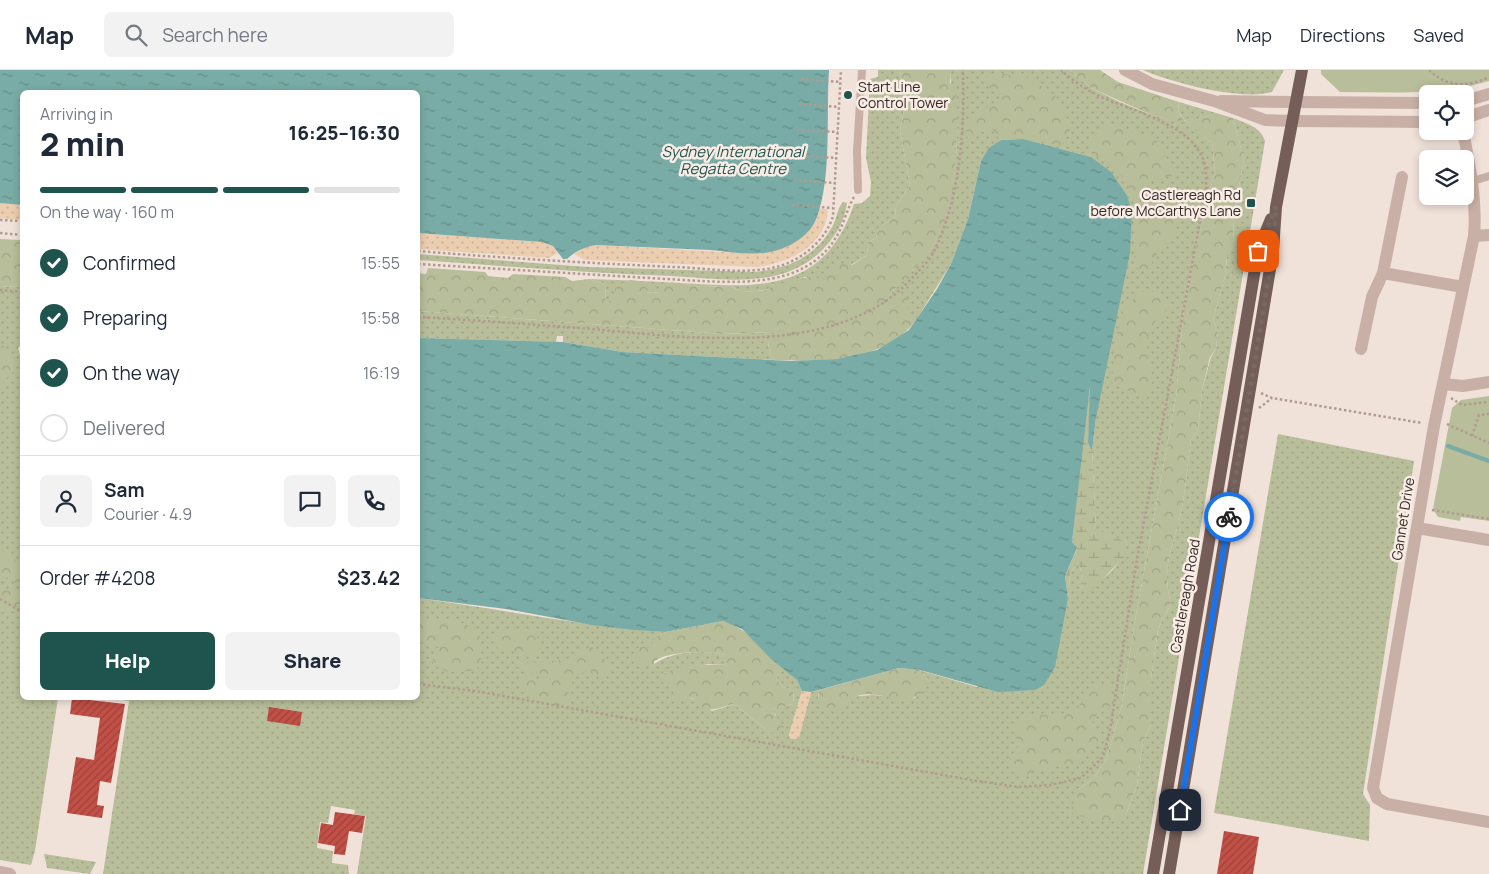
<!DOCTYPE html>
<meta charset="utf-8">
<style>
:root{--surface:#fff;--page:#f2f2f3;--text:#1f2937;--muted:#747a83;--line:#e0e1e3;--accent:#1e534e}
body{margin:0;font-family:Manrope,sans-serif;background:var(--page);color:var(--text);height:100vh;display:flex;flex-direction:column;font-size:19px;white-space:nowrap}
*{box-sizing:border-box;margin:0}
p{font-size:16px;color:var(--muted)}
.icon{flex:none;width:28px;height:28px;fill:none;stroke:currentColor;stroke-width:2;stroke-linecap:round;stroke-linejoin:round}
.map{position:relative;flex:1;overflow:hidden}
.details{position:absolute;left:20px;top:20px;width:400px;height:610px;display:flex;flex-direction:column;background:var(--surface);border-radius:8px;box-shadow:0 2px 8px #0003}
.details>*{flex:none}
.buttons{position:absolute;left:1419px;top:15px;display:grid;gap:10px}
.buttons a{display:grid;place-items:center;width:55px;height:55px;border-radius:8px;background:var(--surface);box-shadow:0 2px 8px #0003;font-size:25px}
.pin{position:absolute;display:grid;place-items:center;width:42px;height:42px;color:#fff;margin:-21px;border-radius:10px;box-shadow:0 2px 8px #0006}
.courier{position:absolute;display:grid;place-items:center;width:50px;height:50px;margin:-25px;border:4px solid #1a73e8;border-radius:50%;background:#fff;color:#222;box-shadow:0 1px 6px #0007}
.head em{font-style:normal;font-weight:800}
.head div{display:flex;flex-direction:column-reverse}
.head{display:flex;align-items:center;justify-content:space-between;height:85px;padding:0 20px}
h1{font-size:32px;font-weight:800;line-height:38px}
.bar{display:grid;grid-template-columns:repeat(4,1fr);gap:8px 5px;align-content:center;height:60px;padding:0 20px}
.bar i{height:6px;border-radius:4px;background:var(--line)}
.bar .selected{background:var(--accent)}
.bar p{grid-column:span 4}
.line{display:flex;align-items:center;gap:12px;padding:0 20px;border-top:1px solid var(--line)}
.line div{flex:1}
.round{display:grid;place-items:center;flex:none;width:52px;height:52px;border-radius:8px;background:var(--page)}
ol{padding:0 20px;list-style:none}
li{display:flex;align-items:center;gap:15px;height:55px}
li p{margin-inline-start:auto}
li .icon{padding:5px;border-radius:50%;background:var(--accent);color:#fff;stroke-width:4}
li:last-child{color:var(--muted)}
li i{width:28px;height:28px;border:2px solid var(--line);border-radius:50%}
.primary-button{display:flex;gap:10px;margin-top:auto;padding:10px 20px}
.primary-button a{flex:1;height:58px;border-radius:8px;background:var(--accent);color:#fff;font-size:20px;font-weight:800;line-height:58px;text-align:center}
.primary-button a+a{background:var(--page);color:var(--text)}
header{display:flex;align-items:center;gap:30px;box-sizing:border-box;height:70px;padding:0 25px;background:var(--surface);border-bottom:1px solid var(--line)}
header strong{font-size:24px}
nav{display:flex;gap:28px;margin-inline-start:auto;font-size:18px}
.search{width:350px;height:45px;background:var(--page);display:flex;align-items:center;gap:12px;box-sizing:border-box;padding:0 18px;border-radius:8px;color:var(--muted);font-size:19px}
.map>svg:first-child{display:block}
.grass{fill:url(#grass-dots)}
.forest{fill:url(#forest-crowns)}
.wetland{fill:url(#wetland-marsh)}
.sand{fill:url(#sand-dots)}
.park{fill:#b8be9a}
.water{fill:url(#water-ripples)}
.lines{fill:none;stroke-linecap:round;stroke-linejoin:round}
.stream{stroke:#79aca6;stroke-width:4}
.building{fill:url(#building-hatch)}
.path{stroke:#b39a90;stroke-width:2.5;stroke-dasharray:2.5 2.5;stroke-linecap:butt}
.service{stroke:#c8b0a6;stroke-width:8}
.minor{stroke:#c8b0a6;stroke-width:12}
.tertiary{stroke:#c8b0a6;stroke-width:12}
.primary{stroke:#755d58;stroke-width:12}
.done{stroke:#766a65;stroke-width:5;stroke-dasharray:0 9}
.route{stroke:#1a73e8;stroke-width:6}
.poi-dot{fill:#1e534e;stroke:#f8ece5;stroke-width:2}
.labels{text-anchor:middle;stroke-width:5;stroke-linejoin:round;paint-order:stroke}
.poi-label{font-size:14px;fill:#342926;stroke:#f8ece5;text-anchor:start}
.street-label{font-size:14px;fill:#342926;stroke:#f8ece5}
.water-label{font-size:15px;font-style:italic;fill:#1e534e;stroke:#f8ece5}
</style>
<header>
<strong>Map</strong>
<div class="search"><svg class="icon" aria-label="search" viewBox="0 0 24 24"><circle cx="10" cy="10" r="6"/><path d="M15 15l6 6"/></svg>Search here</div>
<nav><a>Map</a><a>Directions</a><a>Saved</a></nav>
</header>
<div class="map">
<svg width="1489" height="804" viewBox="0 0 1489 804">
<defs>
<pattern id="grass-dots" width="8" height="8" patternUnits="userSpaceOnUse" patternTransform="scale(1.25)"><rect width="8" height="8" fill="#b8be9a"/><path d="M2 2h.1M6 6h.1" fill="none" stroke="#9fa385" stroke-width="1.8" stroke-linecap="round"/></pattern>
<pattern id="forest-crowns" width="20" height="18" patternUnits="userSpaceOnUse" patternTransform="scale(1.25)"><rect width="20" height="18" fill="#b8be9a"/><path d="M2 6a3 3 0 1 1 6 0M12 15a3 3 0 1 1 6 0" fill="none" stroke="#9fa385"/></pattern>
<pattern id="wetland-marsh" width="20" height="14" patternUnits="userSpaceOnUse" patternTransform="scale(1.25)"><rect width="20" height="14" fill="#b8be9a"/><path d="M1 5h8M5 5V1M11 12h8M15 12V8" fill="none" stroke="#9fa385"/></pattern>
<pattern id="sand-dots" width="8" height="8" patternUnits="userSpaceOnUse" patternTransform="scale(1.25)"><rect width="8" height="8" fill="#ebcdb0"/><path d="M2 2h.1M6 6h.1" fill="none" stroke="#cab097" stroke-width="1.8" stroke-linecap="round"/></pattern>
<pattern id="water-ripples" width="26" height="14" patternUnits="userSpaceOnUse" patternTransform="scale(1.25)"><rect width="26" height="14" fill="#79aca6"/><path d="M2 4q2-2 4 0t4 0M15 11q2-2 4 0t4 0" fill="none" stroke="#648c87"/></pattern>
<pattern id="building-hatch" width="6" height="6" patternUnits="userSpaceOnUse" patternTransform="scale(1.25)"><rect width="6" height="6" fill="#c15046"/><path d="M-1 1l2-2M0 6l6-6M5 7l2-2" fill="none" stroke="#9e423a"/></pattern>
</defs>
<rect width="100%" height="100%" fill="#f0e2d9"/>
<path class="grass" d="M878 0H901L900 6 907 24 900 61 910 115 896 136 895 147 878 159 876 168 868 172 867 185 825 211 805 207 785 214H774L767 220 743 222 730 216 701 217 680 213 661 222 645 223 651 213 606 233 605 214 589 209C619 210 650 211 680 213 760 218 824 223 854 134L862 133 870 126 871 112 866 88 870 9 878 7Z
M950 0H1070L1091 18 1120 32 1154 46 1186 52 1178 41 1179 32 1216 43 1187 53 1212 73 1215 101 1204 142 1184 236 1176 327 1134 556 1122 634 1107 687 1094 708 1078 720 1126 745 1137 715 1143 671 1151 655V609L1158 559 1171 534C1161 498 1172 480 1180 447 1186 422 1187 395 1191 370L1198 360 1202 320 1211 287 1216 279 1218 261 1213 249 1225 206 1227 187 1234 174 1233 147 1244 90 1233 48C1247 54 1260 56 1265 71L1143 804H357L366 746 354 744 355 740 331 736 328 753 320 752 317 778 333 781 332 793 348 795 349 804H103L129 631 106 628H418V528C500 539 582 556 665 562L653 568 654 594C674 580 704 580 726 585L727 595 708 594 663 603 674 618 712 641 734 634 769 662 776 645 770 640 793 634 794 620 782 617 776 608 783 598 797 610 802 621 789 665 791 669H796L799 667 811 622 819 620 818 629 872 625 915 628 928 609 919 600 977 617 1068 528 1070 503 1074 498 1079 496 1082 502 1081 520C1103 512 1122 496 1127 472L1096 460 1092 381 1096 348 1091 87 1024 69 1001 70 981 91 968 149 951 194 916 250 891 223C904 209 918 196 929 181 953 150 958 87 957 49 956 32 950 17 950 0Z
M1143 0H1284L1272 22C1242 31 1172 13 1143 0Z
M843 132 847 133C844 161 820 188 795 199 758 216 711 208 671 206 586 203 502 196 418 190V184L588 197 754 202C788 199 815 187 832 157 837 149 837 138 843 132Z
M0 216 22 217V274L18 278 22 292V628H58L35 781 31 795 0 790Z
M418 241 723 264 778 262 768 273 770 283 775 290 623 282 563 272V266H557L556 272 418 268 420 248H418Z
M1278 364 1414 391 1363 724 1370 735 1369 771 1214 743Z
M44 784 96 792 90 804 47 798Z"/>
<path class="forest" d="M901 0H950V13L957 15C957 66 961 137 930 180 919 196 904 209 891 223L908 229V240L916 250C886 292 822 292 775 290L770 283 768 273 777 262 723 264 418 241V203L426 204 428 198 485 202 488 206 508 208 513 204 565 207 572 211 589 209 605 214 606 233 615 228V215L631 210 651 213 646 223 660 222 664 213H680L701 217 730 216 743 222 767 220 774 214C791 214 809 201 825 211L832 197 846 192 852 195 867 185 868 172 876 168 878 159 895 147 896 136 910 115 900 61 907 24 900 6Z
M1070 0H1100L1118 12 1179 32 1178 41 1186 53 1216 43 1233 48 1244 90 1233 147 1234 175 1227 187 1225 206 1213 249 1218 261 1216 279 1210 287 1202 320 1198 360 1191 370C1187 395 1186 422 1180 447 1172 480 1161 498 1171 534L1158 559 1151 609V655L1143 671 1137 715 1126 745 1116 752 1089 749 1070 742 1078 720 1094 708 1107 687 1122 634 1134 556 1176 327 1184 236 1204 142 1215 101 1212 73 1186 53 1154 46 1091 18Z
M994 3 1030 7 1057 28 1071 59 1061 76 1022 68 999 69 991 57 968 70 965 57 984 39 1006 25 990 18 985 8Z
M1109 54 1156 69 1176 105 1145 111 1149 127 1162 126 1182 135 1176 160 1159 179 1147 203 1134 196C1136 166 1142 126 1118 102 1111 95 1099 88 1090 82L1092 69Z
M0 169 22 170V217L0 216Z
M1140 222H1160L1169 238 1155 252 1146 271 1153 311 1146 330 1112 313 1114 276 1123 240Z
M0 275 5 276 16 289 12 304 4 310 0 325Z
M0 480 22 495V517L0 503Z
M9 519 22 526V547L12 538 0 543V521Z
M441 548 466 554 480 566 481 592 475 601 448 602 433 595V583L439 576 425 574 418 569V549Z
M723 551C749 558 762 582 783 598L776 608 782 617 794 619 793 634 771 640 784 656 779 664 769 662 734 634C714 638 708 647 692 628L685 631 673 628V618L662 612V604C682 595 705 594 726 595V585C707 581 685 581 666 586 654 589 656 594 640 595L634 581 640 576 651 578 653 568 665 562Z
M495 559 535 561 541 578 533 588 521 585 511 580 500 582 493 571Z
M592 577 602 585 611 601 602 610 590 601 577 604 568 619 570 632 557 636 531 630 527 624 521 621 518 609 532 606 542 610 551 605C536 602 521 607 514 591 535 593 555 591 576 587L580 580Z
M899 598 919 600 928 609C918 647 881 617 857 626 849 629 841 637 834 642L820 636 818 629 819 620Z
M1091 613 1109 616 1112 635 1091 650 1103 668 1080 693 1039 700 1023 706 1009 690 1020 673 1015 656 1031 644C1048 647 1071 646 1083 631 1086 626 1088 618 1091 613Z"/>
<path class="wetland" d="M1092 308 1088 373 1092 381 1096 459 1127 472 1124 487 1090 522 1081 520 1082 502 1079 496 1074 498 1070 503 1068 528 1065 506 1077 479 1072 472 1084 352Z"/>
<path class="sand" d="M0 133 22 135V150L0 148Z
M819 139H828C826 176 790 192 757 197L585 190 574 184 587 176 596 175 760 184 809 160 817 149Z
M418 163 542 172 553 176 558 183 549 188 418 179Z
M802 621 811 622 799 667 796 669H791L789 665Z"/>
<path class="park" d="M1321 0H1489V11C1440 26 1390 22 1340 22L1321 4Z
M1489 326V451L1461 447 1460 451 1438 447 1433 439 1452 338 1461 330Z"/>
<path class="water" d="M0 0H829C826 44 832 106 817 147 811 164 794 175 778 180 755 187 732 182 710 180 672 178 634 177 596 175 584 177 576 181 567 189H563L553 176 542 172 418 163V22H22V135L0 133Z
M1024 69 1091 87 1111 102 1126 124 1132 140 1130 183 1096 348 1092 381 1088 373 1090 316 1072 472 1077 478 1065 506 1068 528 1055 597 1044 615 1035 620 998 622 920 600 899 598 811 622 802 621 797 610 771 589 742 559 723 551 665 562 634 560 592 555 506 539 418 528V268L563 272 623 282 791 291 837 289 877 280 909 260 937 219 951 194 968 149 981 91 989 78 1001 70Z"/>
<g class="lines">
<path class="stream" d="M1448 376 1489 391"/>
</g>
<path class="building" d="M72 628 125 634 111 713 100 711 97 735 104 736 102 748 67 743 76 687 94 690 100 648 70 644Z
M269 637 302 642 300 656 267 651Z
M335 742 365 746 362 763 349 761 345 785 334 784 335 776 318 773 321 753 333 755Z
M1224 761 1259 767 1253 804H1217Z"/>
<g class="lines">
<path class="path" d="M1429 0C1447 17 1466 18 1489 7
M801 9 841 12
M799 34 839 37
M797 60 838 62
M796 85 836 88
M794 110 835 113
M792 135 833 138
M0 150 22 151
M0 163 22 165
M418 181C503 188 588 193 674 197 707 198 744 205 776 197 801 191 826 170 833 146L841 0
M418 194 700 211C747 213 803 215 833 172 843 158 846 141 854 127
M0 220 22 222
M418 247C472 250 526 254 580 258 680 266 837 292 912 208 919 201 927 193 932 185 960 133 965 58 963 0
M1261 323 1272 328 1422 353
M1451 328 1462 335 1489 332
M1259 338 1272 328
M1447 354 1489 373
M1472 366 1479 345 1489 344
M1432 440 1489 449
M0 529 22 542
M418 614 475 621 971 710 1018 717 1050 715 1081 708 1103 687 1110 660 1137 489 1206 120C1206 107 1207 94 1200 83 1183 52 1129 40 1099 26 1085 19 1072 10 1061 0"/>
<path class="service" d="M1473 111 1489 106
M858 120 857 81 862 0"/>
<path class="minor" d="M1125 0 1152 14 1214 31 1265 50 1292 51
M1221 31 1296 32
M1463 61C1470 97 1477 130 1474 166L1434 356 1373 718 1377 728 1387 734 1489 752
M1474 166 1489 165
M1383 203 1463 217
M1361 279 1372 227 1383 203 1402 107
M1443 314 1463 316 1489 312
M1417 458 1489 470"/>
<path class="tertiary" d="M1465 31 1489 24
M1296 32 1428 33
M1465 48 1489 40
M1292 51 1428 52
M0 802 10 804"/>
<path class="primary" d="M1153 804 1258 181 1271 149
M1169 804 1273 181 1276 137 1302 0"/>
</g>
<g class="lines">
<path class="done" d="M1229 447 1273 181 1276 137 1258 181"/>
<path class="route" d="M1180 740 1229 447"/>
</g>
<g class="poi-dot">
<circle cx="848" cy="25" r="5"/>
<rect x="1246" y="128" width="10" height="10" rx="2.5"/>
</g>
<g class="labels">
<g class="poi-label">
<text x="858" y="22">Start Line<tspan x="858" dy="16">Control Tower</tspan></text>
<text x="1241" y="130" text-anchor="end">Castlereagh Rd<tspan x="1241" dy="16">before McCarthys Lane</tspan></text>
</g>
<g class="street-label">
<text transform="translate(1403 449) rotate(-81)" y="5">Gannet Drive</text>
<text transform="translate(1185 526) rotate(-80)" y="5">Castlereagh Road</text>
</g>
<g class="water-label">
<text x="733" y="87">Sydney International<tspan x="733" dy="17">Regatta Centre</tspan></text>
</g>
</g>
</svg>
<div class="buttons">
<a><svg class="icon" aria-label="locate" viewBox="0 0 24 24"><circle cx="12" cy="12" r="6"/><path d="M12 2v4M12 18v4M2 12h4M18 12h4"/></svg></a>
<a><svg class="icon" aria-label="layers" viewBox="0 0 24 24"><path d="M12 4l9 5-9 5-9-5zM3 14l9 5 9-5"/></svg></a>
</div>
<div class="pin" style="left:1258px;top:181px;background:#ea580c"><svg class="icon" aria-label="bag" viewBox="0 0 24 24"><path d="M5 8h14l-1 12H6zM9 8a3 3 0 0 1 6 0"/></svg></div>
<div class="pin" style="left:1180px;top:740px;background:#1f2937"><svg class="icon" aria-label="home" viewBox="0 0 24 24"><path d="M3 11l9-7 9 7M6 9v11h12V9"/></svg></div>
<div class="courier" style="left:1229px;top:447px"><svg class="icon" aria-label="bike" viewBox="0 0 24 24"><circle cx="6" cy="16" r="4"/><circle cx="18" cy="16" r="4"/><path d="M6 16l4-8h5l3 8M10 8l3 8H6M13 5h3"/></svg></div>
<section class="details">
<div class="head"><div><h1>2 min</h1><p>Arriving in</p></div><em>16:25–16:30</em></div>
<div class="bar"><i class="selected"></i><i class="selected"></i><i class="selected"></i><i></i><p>On the way · 160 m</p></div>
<ol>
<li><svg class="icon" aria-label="check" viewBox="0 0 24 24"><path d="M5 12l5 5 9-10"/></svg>Confirmed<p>15:55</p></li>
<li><svg class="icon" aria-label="check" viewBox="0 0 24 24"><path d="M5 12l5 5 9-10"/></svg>Preparing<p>15:58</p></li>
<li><svg class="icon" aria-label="check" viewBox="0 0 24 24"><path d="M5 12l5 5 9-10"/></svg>On the way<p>16:19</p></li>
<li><i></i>Delivered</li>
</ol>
<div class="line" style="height:90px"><a class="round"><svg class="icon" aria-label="person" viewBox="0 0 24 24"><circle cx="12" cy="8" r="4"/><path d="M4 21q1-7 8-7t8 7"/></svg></a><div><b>Sam</b><p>Courier · 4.9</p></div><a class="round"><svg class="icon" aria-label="chat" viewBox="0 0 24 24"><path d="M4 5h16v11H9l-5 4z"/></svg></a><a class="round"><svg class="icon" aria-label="phone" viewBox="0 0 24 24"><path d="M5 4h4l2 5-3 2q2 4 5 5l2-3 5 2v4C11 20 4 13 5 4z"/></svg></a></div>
<div class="line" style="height:65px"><div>Order #4208</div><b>$23.42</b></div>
<div class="primary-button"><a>Help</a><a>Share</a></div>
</section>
</div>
